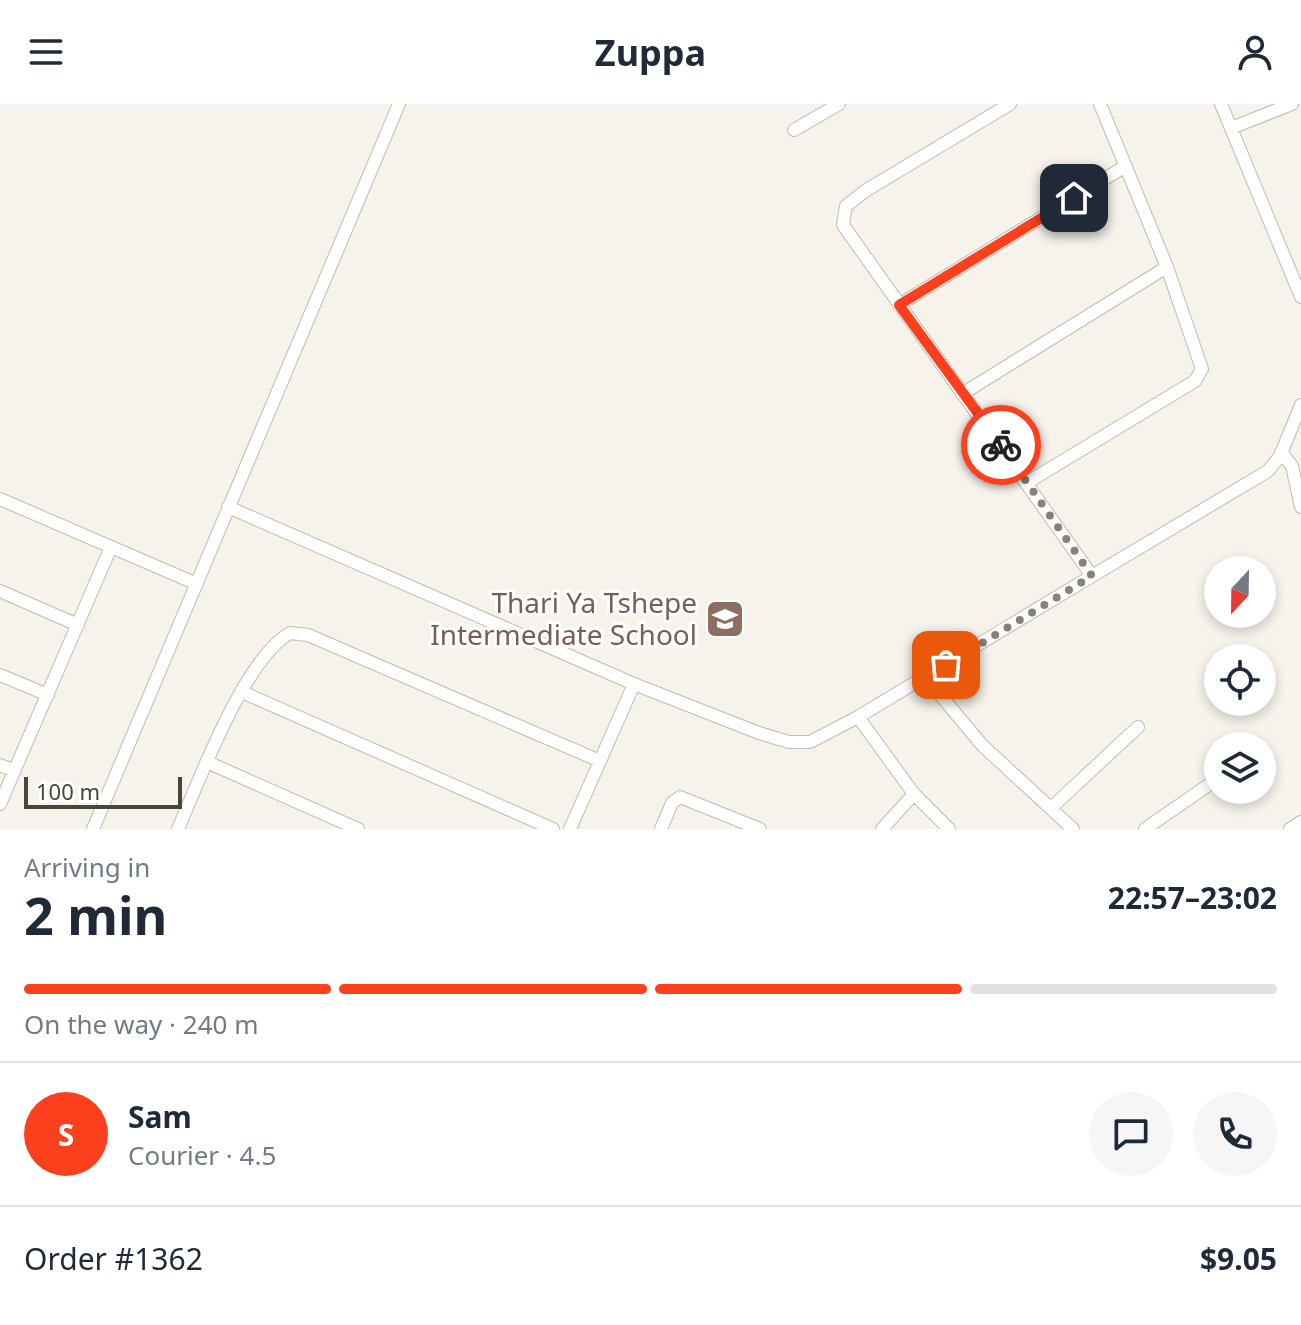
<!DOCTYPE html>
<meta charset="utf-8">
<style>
:root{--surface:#fff;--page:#f6f6f7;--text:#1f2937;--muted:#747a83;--line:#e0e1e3;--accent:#fc3f1d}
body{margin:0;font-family:"Noto Sans",sans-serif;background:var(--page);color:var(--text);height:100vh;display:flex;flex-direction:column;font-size:30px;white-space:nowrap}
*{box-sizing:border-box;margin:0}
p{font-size:26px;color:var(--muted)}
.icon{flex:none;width:44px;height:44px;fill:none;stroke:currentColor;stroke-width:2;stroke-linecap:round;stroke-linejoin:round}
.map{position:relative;height:725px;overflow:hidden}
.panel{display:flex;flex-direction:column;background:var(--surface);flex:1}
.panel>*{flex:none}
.needle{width:52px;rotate:202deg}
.tools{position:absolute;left:1204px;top:452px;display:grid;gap:16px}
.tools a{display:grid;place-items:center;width:72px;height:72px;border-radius:50%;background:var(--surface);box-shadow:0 4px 12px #0003;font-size:40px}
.scale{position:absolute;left:24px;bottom:20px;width:158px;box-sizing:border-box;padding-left:8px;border:4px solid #4b4439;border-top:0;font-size:22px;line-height:28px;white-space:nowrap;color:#4b4439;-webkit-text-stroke:6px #fff;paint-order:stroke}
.pin{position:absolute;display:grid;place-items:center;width:68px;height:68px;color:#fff;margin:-34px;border-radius:16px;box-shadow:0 4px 12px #0006}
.courier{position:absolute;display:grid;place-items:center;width:80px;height:80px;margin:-40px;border:6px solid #fc3f1d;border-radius:50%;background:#fff;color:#222;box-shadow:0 2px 10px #0007}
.summary em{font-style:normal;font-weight:700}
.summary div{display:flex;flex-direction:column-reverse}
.summary{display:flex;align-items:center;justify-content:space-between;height:136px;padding:0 24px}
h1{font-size:52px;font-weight:700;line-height:60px}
.bar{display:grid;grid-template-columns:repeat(4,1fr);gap:12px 8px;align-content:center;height:96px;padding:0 24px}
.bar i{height:10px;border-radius:6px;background:var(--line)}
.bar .on{background:var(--accent)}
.bar p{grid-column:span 4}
.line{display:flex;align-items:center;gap:20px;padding:0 24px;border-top:2px solid var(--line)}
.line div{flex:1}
.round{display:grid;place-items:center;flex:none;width:84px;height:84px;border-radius:42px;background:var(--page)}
header{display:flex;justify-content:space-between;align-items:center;height:104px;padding:0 24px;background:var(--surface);font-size:36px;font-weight:700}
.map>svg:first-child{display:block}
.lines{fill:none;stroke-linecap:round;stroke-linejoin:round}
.minor-casing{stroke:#c2bbae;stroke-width:14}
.minor{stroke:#fff;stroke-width:12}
.done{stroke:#878178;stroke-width:8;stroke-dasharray:0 14.4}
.route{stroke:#fc3f1d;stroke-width:10}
.labels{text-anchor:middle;stroke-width:6;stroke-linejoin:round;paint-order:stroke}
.education-label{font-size:28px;fill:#785e54;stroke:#fff;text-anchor:end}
</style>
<header><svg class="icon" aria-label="menu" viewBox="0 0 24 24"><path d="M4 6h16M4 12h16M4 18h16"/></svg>Zuppa<svg class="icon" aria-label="person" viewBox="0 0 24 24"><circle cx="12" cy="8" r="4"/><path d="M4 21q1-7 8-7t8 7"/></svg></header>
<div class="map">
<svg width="1301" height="725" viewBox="0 0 1301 725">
<rect width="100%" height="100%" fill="#f6f3ec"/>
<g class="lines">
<defs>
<path id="minor" d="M1010 0 865 87 846 102 843 121 1092 472 1268 367 1280 352 1301 301
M1221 0 1301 193
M1231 24 1292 0
M794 26 839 0
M899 201 1124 63
M962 290 1167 163
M1281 348 1292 362 1301 403
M1028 378 1195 277 1202 265 1167 163 1100 0
M0 395 197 480
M228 403 634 580 759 629 789 638H810L858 613 1092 472
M0 487 78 521
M0 571 48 591
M926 574 982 641 1073 725
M242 588 553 725
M858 613 914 690 949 725
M207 658 358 725
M0 661 15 667
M0 700 111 443
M1051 704 1138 623
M93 725 399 0
M178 725C200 675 244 555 290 529L308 531 600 657
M570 725 634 580
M661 725 672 699 680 693 760 725
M882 725 914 690
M1145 725 1207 682
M1290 725 1301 718"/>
</defs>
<use href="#minor" class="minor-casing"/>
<use href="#minor" class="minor"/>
</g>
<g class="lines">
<path class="done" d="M946 561 1092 472 1001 341"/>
<path class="route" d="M1001 341 899 201 1074 94"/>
</g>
<defs>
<symbol id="school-square" viewBox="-11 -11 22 22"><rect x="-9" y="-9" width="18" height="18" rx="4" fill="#8d6e63" stroke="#fff"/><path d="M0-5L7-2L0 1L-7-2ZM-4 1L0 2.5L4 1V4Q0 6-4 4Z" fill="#fff"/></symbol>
</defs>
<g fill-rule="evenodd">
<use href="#school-square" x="703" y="493" width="44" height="44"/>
</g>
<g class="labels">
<g class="education-label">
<text x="697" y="509">Thari Ya Tshepe<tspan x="697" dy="32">Intermediate School</tspan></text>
</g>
</g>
</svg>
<div class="tools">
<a><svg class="needle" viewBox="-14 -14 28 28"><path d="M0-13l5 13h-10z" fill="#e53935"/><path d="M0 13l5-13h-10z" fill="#747a83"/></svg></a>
<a><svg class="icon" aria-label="locate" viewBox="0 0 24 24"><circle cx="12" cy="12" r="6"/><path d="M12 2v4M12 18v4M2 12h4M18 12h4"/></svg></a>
<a><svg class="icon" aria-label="layers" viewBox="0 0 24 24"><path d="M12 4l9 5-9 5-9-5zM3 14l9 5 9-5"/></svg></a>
</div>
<div class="scale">100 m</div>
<div class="pin" style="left:946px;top:561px;background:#ea580c"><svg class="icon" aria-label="bag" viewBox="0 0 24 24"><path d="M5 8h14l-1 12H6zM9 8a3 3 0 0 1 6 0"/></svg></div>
<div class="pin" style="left:1074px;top:94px;background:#1f2937"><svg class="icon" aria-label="home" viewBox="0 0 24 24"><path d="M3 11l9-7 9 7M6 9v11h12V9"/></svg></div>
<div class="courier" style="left:1001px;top:341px"><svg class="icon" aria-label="bike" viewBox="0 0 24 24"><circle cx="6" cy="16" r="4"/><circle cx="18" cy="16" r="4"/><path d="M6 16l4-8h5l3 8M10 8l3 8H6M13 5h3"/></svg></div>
</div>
<section class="panel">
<div class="summary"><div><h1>2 min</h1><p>Arriving in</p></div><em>22:57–23:02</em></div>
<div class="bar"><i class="on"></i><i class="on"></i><i class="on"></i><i></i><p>On the way · 240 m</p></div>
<div class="line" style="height:144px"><b class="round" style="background:var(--accent);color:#fff">S</b><div><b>Sam</b><p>Courier · 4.5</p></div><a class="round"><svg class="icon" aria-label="chat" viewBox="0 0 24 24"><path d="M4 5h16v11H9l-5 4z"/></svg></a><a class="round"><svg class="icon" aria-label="phone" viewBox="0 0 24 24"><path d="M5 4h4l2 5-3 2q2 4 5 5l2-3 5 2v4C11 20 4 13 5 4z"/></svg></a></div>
<div class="line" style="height:104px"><div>Order #1362</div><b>$9.05</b></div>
</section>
